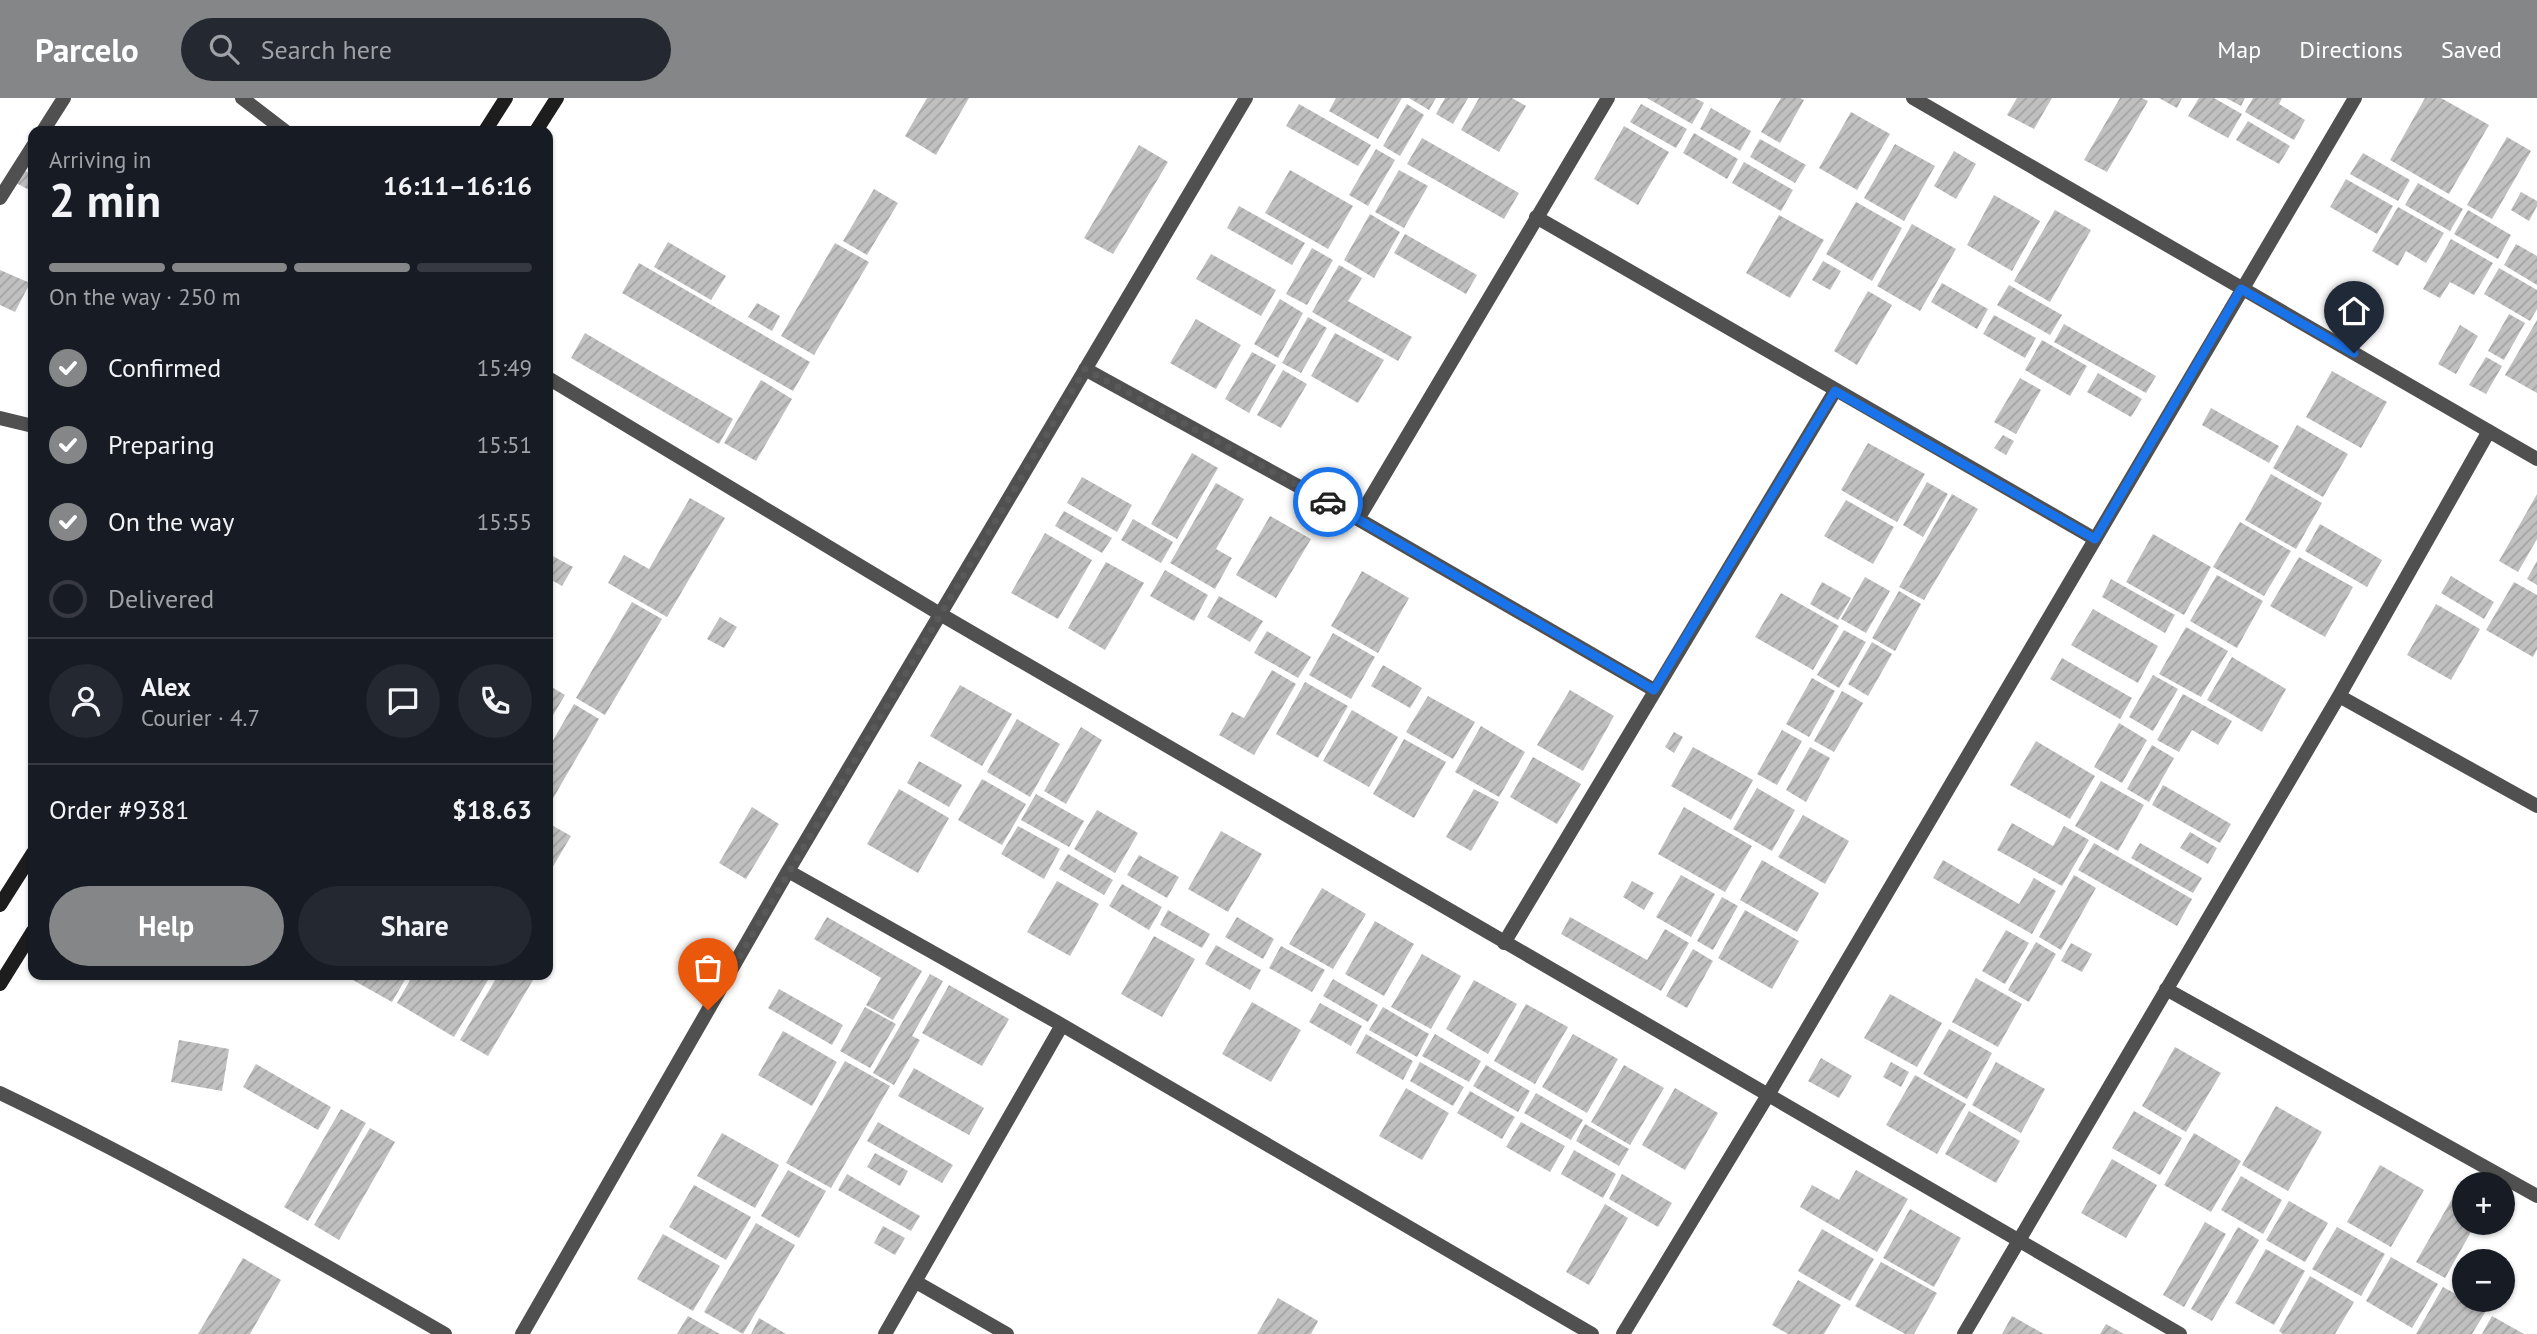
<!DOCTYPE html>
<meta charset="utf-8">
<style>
:root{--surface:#171b24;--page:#242831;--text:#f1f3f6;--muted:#9ea1a6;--line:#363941;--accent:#858687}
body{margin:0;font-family:"PT Sans",sans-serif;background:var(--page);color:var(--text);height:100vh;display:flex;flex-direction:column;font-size:26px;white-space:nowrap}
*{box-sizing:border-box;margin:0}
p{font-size:23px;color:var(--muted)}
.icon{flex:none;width:38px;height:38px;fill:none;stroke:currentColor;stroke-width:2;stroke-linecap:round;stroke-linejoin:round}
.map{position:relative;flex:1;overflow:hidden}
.side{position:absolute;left:28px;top:28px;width:525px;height:854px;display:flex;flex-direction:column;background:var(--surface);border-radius:14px;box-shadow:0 2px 5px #0004}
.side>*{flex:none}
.buttons{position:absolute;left:2452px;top:1074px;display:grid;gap:14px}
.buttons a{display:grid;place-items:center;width:63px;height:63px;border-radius:50%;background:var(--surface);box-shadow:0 2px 5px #0004;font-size:35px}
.pin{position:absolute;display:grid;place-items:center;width:60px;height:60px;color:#fff;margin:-72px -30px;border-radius:50% 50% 50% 0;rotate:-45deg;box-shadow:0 0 7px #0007}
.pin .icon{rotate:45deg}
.courier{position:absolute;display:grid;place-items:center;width:70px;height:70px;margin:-35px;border:5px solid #1a73e8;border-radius:50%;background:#fff;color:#222;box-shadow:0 2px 9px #0007}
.overview em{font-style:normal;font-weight:600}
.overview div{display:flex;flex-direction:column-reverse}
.overview{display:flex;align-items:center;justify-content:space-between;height:119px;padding:0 21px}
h1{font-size:46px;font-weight:600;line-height:52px}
.bar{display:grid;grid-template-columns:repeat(4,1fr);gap:10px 7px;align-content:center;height:84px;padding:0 21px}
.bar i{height:9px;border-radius:5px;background:var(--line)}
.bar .current{background:var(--accent)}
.bar p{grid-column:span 4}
.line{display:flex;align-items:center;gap:18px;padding:0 21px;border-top:2px solid var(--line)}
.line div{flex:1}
.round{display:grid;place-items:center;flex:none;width:74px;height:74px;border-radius:37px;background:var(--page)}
ol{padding:0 21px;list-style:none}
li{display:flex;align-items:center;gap:21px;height:77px}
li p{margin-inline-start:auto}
li .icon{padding:7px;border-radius:50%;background:var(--accent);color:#fff;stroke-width:4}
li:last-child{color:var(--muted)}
li i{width:38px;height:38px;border:4px solid var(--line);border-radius:50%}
.primary-button{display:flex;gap:14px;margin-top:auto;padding:14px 21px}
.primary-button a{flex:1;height:80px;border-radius:42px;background:var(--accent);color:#fff;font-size:28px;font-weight:600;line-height:80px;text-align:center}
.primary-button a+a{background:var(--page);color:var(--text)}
header{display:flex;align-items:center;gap:42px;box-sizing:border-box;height:98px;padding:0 35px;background:var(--accent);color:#fff}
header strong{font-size:33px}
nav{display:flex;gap:38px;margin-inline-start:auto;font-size:24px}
.search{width:490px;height:63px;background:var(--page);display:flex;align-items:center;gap:18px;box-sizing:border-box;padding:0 24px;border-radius:38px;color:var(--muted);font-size:26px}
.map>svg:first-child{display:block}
.building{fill:url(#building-hatch)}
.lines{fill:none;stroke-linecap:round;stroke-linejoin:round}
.minor{stroke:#505050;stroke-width:14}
.secondary{stroke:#1d1d1d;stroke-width:14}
.done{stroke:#595959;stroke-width:7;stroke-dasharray:0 12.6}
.route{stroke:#1a73e8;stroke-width:9}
</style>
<header>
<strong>Parcelo</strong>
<div class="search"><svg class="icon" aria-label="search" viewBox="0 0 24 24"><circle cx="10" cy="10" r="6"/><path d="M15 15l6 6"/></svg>Search here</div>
<nav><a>Map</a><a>Directions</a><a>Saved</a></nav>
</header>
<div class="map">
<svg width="2537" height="1236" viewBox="0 0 2537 1236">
<defs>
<pattern id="building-hatch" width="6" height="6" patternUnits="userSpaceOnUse" patternTransform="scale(1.75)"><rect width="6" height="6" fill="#c0c0c0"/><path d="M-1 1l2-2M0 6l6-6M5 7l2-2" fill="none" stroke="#a3a3a3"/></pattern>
</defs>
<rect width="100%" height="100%" fill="#fff"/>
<path class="building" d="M927 0H969L936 57 905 38Z
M1336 0H1402L1378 41 1329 13Z
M1409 0H1436L1429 12Z
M1445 0H1468L1453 26 1436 16Z
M1479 0H1512L1526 8 1499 54 1461 32Z
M1647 0H1695L1704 5 1692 26Z
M1781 0H1800L1804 2 1780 45 1761 34Z
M2017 0H2052L2034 31 2007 17Z
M2120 0H2142L2148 3 2107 74 2084 62Z
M2159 0H2182L2177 10Z
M2199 0H2214L2242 16 2228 40 2188 18Z
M2226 0H2245L2241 8Z
M2253 0H2282L2279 6 2305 22 2294 42 2245 14Z
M2425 0H2441L2489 27 2449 96 2390 62Z
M1299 6 1371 47 1358 68 1286 28Z
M1407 6 1424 17 1400 58 1383 48Z
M1641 6 1687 31 1676 50 1630 24Z
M1711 10 1751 33 1740 53 1700 31Z
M1851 14 1890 36 1857 92 1819 70Z
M2248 23 2290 48 2279 66 2236 42Z
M1624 28 1669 54 1638 107 1594 81Z
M1694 35 1738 61 1727 81 1683 55Z
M2507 39 2531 53 2492 121 2467 107Z
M1422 40 1519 95 1504 121 1407 66Z
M1760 41 1806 67 1795 85 1750 59Z
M1895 46 1935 68 1904 123 1864 100Z
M1139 47 1168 64 1113 156 1084 140Z
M1376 51 1395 62 1368 108 1349 97Z
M1954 53 1976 66 1956 101 1934 88Z
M2363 55 2410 82 2398 103 2350 76Z
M1744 64 1793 92 1781 113 1732 85Z
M19 70 33 77V94L12 83Z
M1290 72 1353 108 1328 151 1265 115Z
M1399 72 1428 88 1404 130 1375 114Z
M2346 81 2393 108 2377 136 2330 109Z
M2418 85 2463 111 2450 133 2405 107Z
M874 91 898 105 867 157 843 143Z
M2521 94 2537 103V108L2529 123 2511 112Z
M1994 97 2040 123 2012 173 1967 147Z
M1856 104 1902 130 1872 183 1826 156Z
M1239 108 1305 145 1292 167 1227 130Z
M2398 109 2444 135 2426 165 2406 153 2398 168 2372 153Z
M2055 112 2091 132 2050 204 2014 183Z
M2468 112 2511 137 2498 161 2454 136Z
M1370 116 1400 134 1374 180 1344 162Z
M1779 117 1824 142 1790 200 1746 175Z
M1912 126 1956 151 1920 213 1877 188Z
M1405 136 1477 177 1466 196 1394 155Z
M2451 141 2493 165 2474 197 2450 184 2440 200 2423 191Z
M668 144 726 178 711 202 654 169Z
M835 145 869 164 814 257 781 238Z
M2516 146 2537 158V187L2504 167Z
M1312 150 1333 162 1307 207 1286 196Z
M1211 156 1276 192 1261 218 1196 181Z
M1823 163 1841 173 1830 192 1812 182Z
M639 165 810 264 793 293 622 195Z
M1339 167 1362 180 1348 203 1412 239 1398 263 1312 214Z
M2499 170 2537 192V211L2530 223 2484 196Z
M0 172 30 185 15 214 0 207Z
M1942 185 1988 211 1977 231 1931 204Z
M2009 187 2062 217 2050 237 1997 207Z
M1868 193 1892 207 1857 267 1834 253Z
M1280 201 1303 215 1278 260 1254 246Z
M757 205 780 218 772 233 748 219Z
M2509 216 2525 225 2504 262 2488 253Z
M1994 217 2036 240 2025 260 1983 236Z
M1308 219 1327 230 1301 275 1282 265Z
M1196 221 1241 247 1216 291 1170 265Z
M2537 222V295L2505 277Z
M2064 226 2156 278 2146 295 2054 244Z
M2460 227 2478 238 2456 276 2438 266Z
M585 235 733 321 719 346 571 260Z
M1335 235 1384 262 1358 305 1311 278Z
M2042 242 2087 268 2070 298 2025 272Z
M1252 254 1276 267 1249 315 1225 301Z
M2486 259 2502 268 2486 296 2469 287Z
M1283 272 1307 286 1281 330 1257 317Z
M2332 273 2387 304 2361 350 2306 319Z
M2098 275 2142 301 2131 319 2087 294Z
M2020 280 2041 292 2016 336 1994 324Z
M761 282 792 301 756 363 724 345Z
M2211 310 2279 348 2269 365 2202 327Z
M2297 327 2348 356 2323 399 2273 370Z
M2003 337 2014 343 2006 357 1994 350Z
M1868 345 1925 376 1897 424 1841 392Z
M1192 355 1218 370 1177 441 1151 426Z
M2271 376 2322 405 2296 451 2245 422Z
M1082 379 1132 407 1117 434 1067 405Z
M1927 384 1948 396 1923 439 1903 427Z
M1216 385 1244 401 1216 451 1232 460 1215 491 1170 465Z
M1952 396 1978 411 1924 502 1899 489Z
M2537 396V441L2518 474 2499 463Z
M690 400 725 420 667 519 608 485 624 457 649 471Z
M1846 402 1894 429 1873 466 1824 438Z
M1064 413 1112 440 1102 455 1055 428Z
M1270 418 1311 441 1276 500 1236 477Z
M1133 421 1173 444 1161 465 1121 442Z
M2240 424 2291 453 2264 498 2213 469Z
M2320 426 2382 462 2367 489 2305 453Z
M1045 435 1092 462 1058 521 1011 495Z
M2153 436 2211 469 2184 517 2126 484Z
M549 456 573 469 562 488 548 480Z
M2299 459 2353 489 2325 539 2270 508Z
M2537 463V487L2527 481Z
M1106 464 1144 485 1105 552 1068 530Z
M1165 472 1208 497 1194 523 1150 498Z
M1362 473 1409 500 1378 555 1331 528Z
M2217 477 2263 503 2237 550 2190 523Z
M2451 478 2494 504 2484 521 2441 495Z
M1865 479 1890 493 1866 535 1841 521Z
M2111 481 2175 517 2165 535 2102 499Z
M1822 484 1851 500 1838 522 1810 506Z
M2514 484 2537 497V551L2533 559 2486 532Z
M1899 493 1921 506 1895 553 1872 540Z
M1781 495 1839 528 1813 572 1755 539Z
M1219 498 1263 523 1250 544 1207 519Z
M632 504 662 521 605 617 576 600Z
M2436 506 2480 531 2451 582 2407 557Z
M2093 511 2158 548 2138 585 2071 547Z
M720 519 737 529 724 550 707 541Z
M2186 529 2228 553 2201 599 2159 576Z
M1844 532 1866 544 1839 590 1817 577Z
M1267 533 1311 559 1298 580 1254 555Z
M1333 535 1375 559 1351 601 1309 577Z
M1872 544 1892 556 1868 598 1848 586Z
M2232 559 2286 591 2262 634 2207 602Z
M2062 560 2132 600 2120 621 2050 581Z
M1383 567 1422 590 1410 610 1371 588Z
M1272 572 1296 586 1254 657 1219 637 1232 614 1244 620Z
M2153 577 2178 591 2153 633 2129 619Z
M1812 580 1835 593 1809 639 1786 626Z
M1305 584 1348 608 1318 660 1276 636Z
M548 587 565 597 552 619 548 616Z
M960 587 1012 616 982 668 930 638Z
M1570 592 1614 618 1583 673 1537 647Z
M1842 593 1863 605 1834 654 1814 643Z
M2183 596 2232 623 2218 647 2192 632 2179 654 2157 642Z
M1428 598 1475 624 1453 661 1406 634Z
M574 606 599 621 548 709V651Z
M1352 612 1398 639 1369 689 1323 663Z
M1017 621 1060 646 1030 699 987 674Z
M2119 625 2147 642 2122 685 2094 669Z
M1481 628 1525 654 1499 699 1455 674Z
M1081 629 1102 642 1066 706 1044 693Z
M1782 632 1802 643 1777 687 1757 676Z
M1674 634 1683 639 1674 655 1665 649Z
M1404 641 1446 664 1414 720 1373 696Z
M2036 643 2095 678 2070 721 2010 687Z
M2152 647 2174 660 2149 704 2127 691Z
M1693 649 1753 682 1731 722 1671 688Z
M1810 649 1830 660 1806 704 1786 692Z
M1533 659 1581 686 1557 726 1510 699Z
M919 663 962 687 949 709 907 685Z
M982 681 1026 706 1002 747 958 722Z
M2101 683 2144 707 2118 753 2075 728Z
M2163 687 2231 726 2220 745 2152 707Z
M1757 690 1795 712 1772 753 1733 731Z
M899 691 949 720 918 775 867 746Z
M1474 691 1499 704 1471 753 1446 739Z
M1036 696 1084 723 1069 749 1021 722Z
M752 709 779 726 746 781 719 765Z
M1684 709 1752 748 1725 794 1658 756Z
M1097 712 1138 735 1115 775 1074 751Z
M1803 717 1849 743 1825 786 1778 759Z
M548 725 571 738 548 777Z
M2012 725 2053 748 2064 728 2089 742 2062 788 1997 752Z
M1018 728 1060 751 1044 781 1001 756Z
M1221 733 1262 756 1228 814 1188 791Z
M2190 734 2217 750 2208 766 2180 750Z
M2094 745 2192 801 2177 828 2078 772Z
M2140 745 2202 780 2193 795 2131 760Z
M1068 756 1113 782 1104 797 1059 771Z
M1139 757 1179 779 1167 800 1127 777Z
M1762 762 1819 795 1797 834 1740 802Z
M1943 762 2019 806 2034 780 2056 793 2032 836 1933 780Z
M1681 777 1715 796 1691 839 1656 819Z
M2074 777 2096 790 2061 852 2039 839Z
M1057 783 1099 806 1070 858 1027 834Z
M1632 783 1654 795 1644 812 1623 799Z
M1122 786 1162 809 1149 832 1109 808Z
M1322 790 1366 816 1333 871 1289 846Z
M1722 799 1738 808 1713 852 1697 843Z
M1168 812 1210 836 1202 850 1160 827Z
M1745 812 1799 843 1772 891 1718 860Z
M827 819 922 873 893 922 866 907 881 880 814 841Z
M1237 819 1274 841 1263 861 1225 839Z
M1570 819 1647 862 1665 831 1689 845 1661 893 1561 836Z
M1375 823 1414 846 1384 898 1345 876Z
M2006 832 2029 845 2005 886 1982 873Z
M1154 838 1195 861 1162 919 1121 896Z
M2036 844 2056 856 2029 904 2008 892Z
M2071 845 2092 856 2082 874 2061 863Z
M1216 847 1261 872 1250 892 1205 866Z
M1281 848 1325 872 1312 894 1269 870Z
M1693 851 1713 863 1687 910 1666 898Z
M1422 856 1461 878 1431 931 1391 909Z
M930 876 943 883 912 938 920 942 894 987 873 975Z
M344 877H401L406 880 392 904Z
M413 877H491L454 939 397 905Z
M498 877H536L488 958 460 942Z
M1976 880 2022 906 1998 949 1952 924Z
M1333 881 1378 907 1368 924 1323 898Z
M1474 882 1517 906 1488 956 1446 931Z
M949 887 1009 921 982 968 922 935Z
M779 891 843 927 832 947 768 910Z
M1890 896 1942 925 1917 969 1864 940Z
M1252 904 1301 932 1271 984 1222 956Z
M1320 905 1362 928 1351 948 1309 924Z
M1526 906 1568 929 1535 986 1494 963Z
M865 909 896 926 870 970 840 953Z
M1383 909 1429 936 1417 959 1369 932Z
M1949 931 1992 955 1967 1001 1923 976Z
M783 933 837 964 812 1008 758 977Z
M1366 936 1413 963 1403 982 1356 955Z
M1435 936 1481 963 1469 984 1422 958Z
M1573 936 1618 961 1587 1015 1542 989Z
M179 942 229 951 222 993 171 984Z
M2175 949 2221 975 2186 1034 2142 1008Z
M1821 960 1852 978 1839 1000 1808 983Z
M845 963 890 988 831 1090 786 1065Z
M1420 964 1464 989 1453 1008 1410 983Z
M1891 964 1909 974 1901 989 1883 979Z
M1996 964 2045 991 2021 1035 1972 1007Z
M256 966 331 1009 318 1032 243 989Z
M1486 967 1530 993 1518 1014 1473 988Z
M1624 967 1664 990 1630 1047 1591 1024Z
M914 970 984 1010 969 1037 898 998Z
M1915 977 1966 1006 1937 1056 1886 1027Z
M1406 990 1449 1015 1422 1062 1379 1038Z
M1675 990 1718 1015 1685 1072 1642 1047Z
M1470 993 1515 1019 1502 1041 1457 1015Z
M1536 995 1583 1022 1571 1042 1524 1015Z
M2276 1008 2322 1034 2288 1093 2242 1067Z
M341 1011 366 1025 308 1123 284 1109Z
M1969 1013 2020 1043 1996 1085 1945 1056Z
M2134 1013 2182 1040 2160 1077 2112 1050Z
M878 1024 953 1067 942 1085 867 1043Z
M1521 1024 1565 1048 1550 1074 1506 1049Z
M1585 1026 1629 1051 1619 1068 1576 1043Z
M370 1030 395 1044 339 1142 314 1127Z
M722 1035 779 1067 755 1110 697 1078Z
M2194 1035 2241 1063 2211 1114 2164 1087Z
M1574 1052 1616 1076 1603 1100 1561 1076Z
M875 1055 908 1073 900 1088 867 1069Z
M2112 1061 2157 1087 2126 1140 2081 1115Z
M2380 1067 2424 1092 2391 1149 2347 1124Z
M788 1072 826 1093 799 1140 761 1118Z
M1856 1072 1908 1101 1877 1154 1800 1109 1812 1087 1839 1102Z
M847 1076 920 1118 911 1133 838 1092Z
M1622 1076 1672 1105 1658 1129 1609 1101Z
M2241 1078 2282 1102 2263 1136 2221 1112Z
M694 1087 751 1119 726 1162 669 1129Z
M2456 1094 2464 1098V1125H2476L2445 1180 2416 1164Z
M2289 1103 2328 1125 2305 1164 2266 1142Z
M1605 1106 1628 1120 1589 1187 1566 1174Z
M1910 1111 1961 1140 1934 1189 1883 1160Z
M2205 1124 2226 1136 2184 1209 2163 1197Z
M756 1125 795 1147 743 1236 704 1214Z
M883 1128 905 1140 895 1157 874 1145Z
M2238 1129 2259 1142 2212 1223 2191 1211Z
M2337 1129 2385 1156 2361 1198 2312 1171Z
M1822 1131 1874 1161 1850 1203 1798 1173Z
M663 1136 720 1168 693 1213 637 1181Z
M2266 1151 2305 1173 2274 1227 2235 1205Z
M2391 1159 2438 1186 2412 1230 2366 1203Z
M243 1160 281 1182 250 1236H198Z
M1881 1164 1937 1195 1914 1236H1905L1855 1208Z
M2310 1178 2354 1204 2335 1236H2283L2279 1233Z
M1798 1182 1841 1207 1824 1236H1788L1772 1227Z
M2443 1189 2486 1213 2472 1236H2416Z
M1278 1200 1318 1223 1311 1236H1257Z
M688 1218 720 1236H677Z
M2012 1218 2044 1236H2002Z
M2492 1218 2524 1236H2482Z
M759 1220 786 1236H751Z
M2106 1226 2124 1236H2100Z"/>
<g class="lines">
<path class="minor" d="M242 0 285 33
M1913 0 2537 361
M43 33 64 0
M0 100 33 48
M1536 119 2095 441
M1085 271 1358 421 1654 592
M548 280 940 516 2180 1236
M0 320 33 328
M1358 421 1608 0
M2339 598 2537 708
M788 773 1062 927 1592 1236
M1504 845 1835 293
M2166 891 2537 1098
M0 995C153 1068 299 1152 445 1236
M916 1184 1007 1236
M522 1236 788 773 1246 0
M885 1236 1062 927
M1623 1236 1768 997 2355 0
M1964 1236 2339 598 2489 333"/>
<path class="secondary" d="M485 33 506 0
M536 33 557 0
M0 807 33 755
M0 886 33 833"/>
</g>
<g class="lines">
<path class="done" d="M708 912 1085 271 1328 404"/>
<path class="route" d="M1328 404 1654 592 1835 293 2095 441 2241 191 2354 255"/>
</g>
</svg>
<div class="buttons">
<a>+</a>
<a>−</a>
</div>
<div class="pin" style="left:708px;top:912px;background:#ea580c"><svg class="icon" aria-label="bag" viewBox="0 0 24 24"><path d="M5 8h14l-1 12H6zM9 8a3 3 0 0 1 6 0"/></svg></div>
<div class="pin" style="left:2354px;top:255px;background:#1f2937"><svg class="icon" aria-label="home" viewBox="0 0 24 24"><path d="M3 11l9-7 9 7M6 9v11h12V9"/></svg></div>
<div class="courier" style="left:1328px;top:404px"><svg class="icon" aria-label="car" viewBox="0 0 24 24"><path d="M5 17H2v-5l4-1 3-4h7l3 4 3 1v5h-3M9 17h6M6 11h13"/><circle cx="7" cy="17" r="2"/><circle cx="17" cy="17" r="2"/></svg></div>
<section class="side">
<div class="overview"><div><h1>2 min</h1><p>Arriving in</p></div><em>16:11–16:16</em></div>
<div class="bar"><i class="current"></i><i class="current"></i><i class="current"></i><i></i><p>On the way · 250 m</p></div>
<ol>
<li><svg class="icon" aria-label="check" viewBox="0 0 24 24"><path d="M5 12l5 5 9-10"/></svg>Confirmed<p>15:49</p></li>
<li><svg class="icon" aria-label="check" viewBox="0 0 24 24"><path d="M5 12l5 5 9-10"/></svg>Preparing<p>15:51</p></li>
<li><svg class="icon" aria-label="check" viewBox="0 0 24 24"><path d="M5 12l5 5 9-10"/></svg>On the way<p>15:55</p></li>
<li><i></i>Delivered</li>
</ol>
<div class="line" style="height:126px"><a class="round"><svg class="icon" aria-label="person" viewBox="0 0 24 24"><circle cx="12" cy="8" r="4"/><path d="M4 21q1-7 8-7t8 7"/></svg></a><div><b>Alex</b><p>Courier · 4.7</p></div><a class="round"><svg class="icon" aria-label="chat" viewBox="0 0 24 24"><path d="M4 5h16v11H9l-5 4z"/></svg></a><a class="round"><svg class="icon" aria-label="phone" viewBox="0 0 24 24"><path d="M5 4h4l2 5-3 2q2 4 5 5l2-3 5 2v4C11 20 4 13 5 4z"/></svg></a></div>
<div class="line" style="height:91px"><div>Order #9381</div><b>$18.63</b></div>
<div class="primary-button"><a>Help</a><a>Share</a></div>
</section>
</div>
